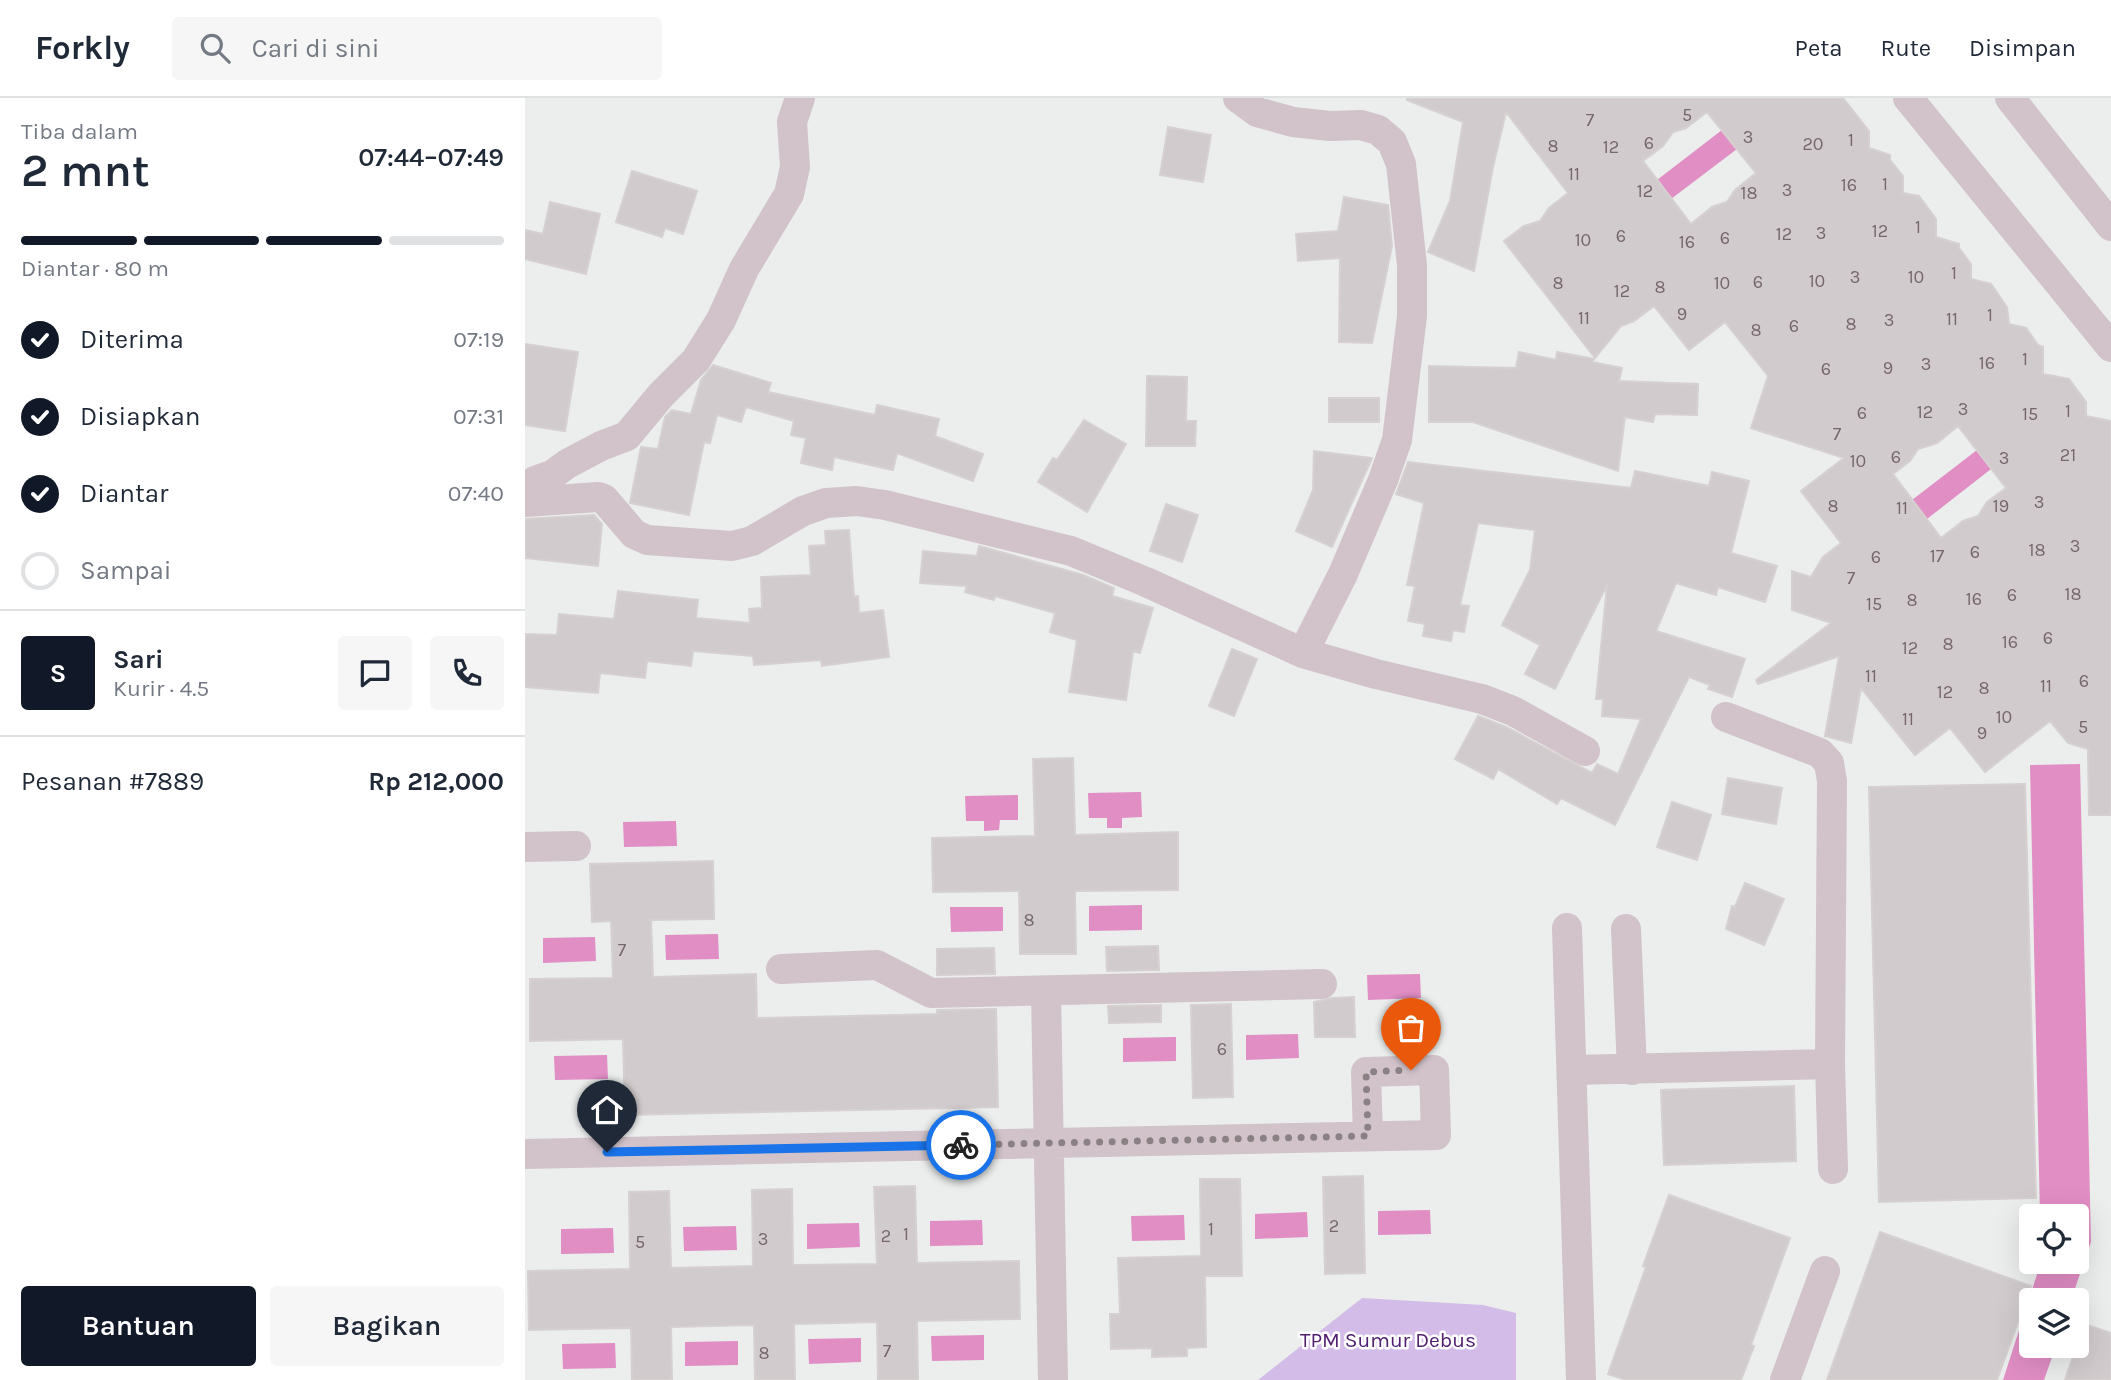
<!DOCTYPE html>
<html lang="id">
<meta charset="utf-8">
<style>
:root{--surface:#fff;--page:#f6f6f7;--text:#1f2937;--muted:#747a83;--line:#e0e1e3;--accent:#111827}
body{margin:0;font-family:Karla,sans-serif;background:var(--page);color:var(--text);height:100vh;display:flex;flex-direction:column;font-size:26px;white-space:nowrap}
*{box-sizing:border-box;margin:0}
p{font-size:23px;color:var(--muted)}
.icon{flex:none;width:38px;height:38px;fill:none;stroke:currentColor;stroke-width:2;stroke-linecap:round;stroke-linejoin:round}
.map{position:relative;flex:1;overflow:hidden}
.side{display:flex;flex-direction:column;background:var(--surface);width:525px}
.side>*{flex:none}
.fabs{position:absolute;left:1494px;top:1106px;display:grid;gap:14px}
.fabs a{display:grid;place-items:center;width:70px;height:70px;border-radius:7px;background:var(--surface);box-shadow:0 7px 28px #0002;font-size:35px}
.pin{position:absolute;display:grid;place-items:center;width:60px;height:60px;color:#fff;margin:-72px -30px;border-radius:50% 50% 50% 0;rotate:-45deg;box-shadow:0 0 7px #0007}
.pin .icon{rotate:45deg}
.courier{position:absolute;display:grid;place-items:center;width:70px;height:70px;margin:-35px;border:5px solid #1a73e8;border-radius:50%;background:#fff;color:#222;box-shadow:0 2px 9px #0007}
.headline em{font-style:normal;font-weight:600}
.headline div{display:flex;flex-direction:column-reverse}
.headline{display:flex;align-items:center;justify-content:space-between;height:119px;padding:0 21px}
h1{font-size:46px;font-weight:600;line-height:52px}
.bar{display:grid;grid-template-columns:repeat(4,1fr);gap:10px 7px;align-content:center;height:84px;padding:0 21px}
.bar i{height:9px;border-radius:5px;background:var(--line)}
.bar .selected{background:var(--accent)}
.bar p{grid-column:span 4}
.line{display:flex;align-items:center;gap:18px;padding:0 21px;border-top:2px solid var(--line)}
.line div{flex:1}
.round{display:grid;place-items:center;flex:none;width:74px;height:74px;border-radius:7px;background:var(--page)}
ol{padding:0 21px;list-style:none}
li{display:flex;align-items:center;gap:21px;height:77px}
li p{margin-inline-start:auto}
li .icon{padding:7px;border-radius:50%;background:var(--accent);color:#fff;stroke-width:4}
li:last-child{color:var(--muted)}
li i{width:38px;height:38px;border:4px solid var(--line);border-radius:50%}
.button{display:flex;gap:14px;margin-top:auto;padding:14px 21px}
.button a{flex:1;height:80px;border-radius:7px;background:var(--accent);color:#fff;font-size:28px;font-weight:600;line-height:80px;text-align:center}
.button a+a{background:var(--page);color:var(--text)}
header{display:flex;align-items:center;gap:42px;box-sizing:border-box;height:98px;padding:0 35px;background:var(--surface);border-bottom:2px solid var(--line)}
header strong{font-size:33px}
nav{display:flex;gap:38px;margin-inline-start:auto;font-size:24px}
.search{width:490px;height:63px;background:var(--page);display:flex;align-items:center;gap:18px;box-sizing:border-box;padding:0 24px;border-radius:7px;color:var(--muted);font-size:26px}
main{display:flex;flex:1;min-height:0}
.map>svg:first-child{display:block}
.green{fill:#d3bde8}
.water{fill:#e18ec5}
.building{fill:#d2cbcd;stroke:#d6d0d1;stroke-width:2;fill-rule:evenodd}
.lines{fill:none;stroke-linecap:round;stroke-linejoin:round}
.street{stroke:#d1c3c9;stroke-width:30}
.done{stroke:#8a8184;stroke-width:7;stroke-dasharray:0 12.6}
.route{stroke:#1a73e8;stroke-width:9}
.labels{text-anchor:middle;stroke-width:5;stroke-linejoin:round;paint-order:stroke}
.number-label{font-size:18px;fill:#75676c}
.park-label{font-size:21px;fill:#51206f;stroke:#fff}
</style>
<header>
<strong>Forkly</strong>
<div class="search"><svg class="icon" aria-label="search" viewBox="0 0 24 24"><circle cx="10" cy="10" r="6"/><path d="M15 15l6 6"/></svg>Cari di sini</div>
<nav><a>Peta</a><a>Rute</a><a>Disimpan</a></nav>
</header>
<main>
<section class="side">
<div class="headline"><div><h1>2 mnt</h1><p>Tiba dalam</p></div><em>07:44–07:49</em></div>
<div class="bar"><i class="selected"></i><i class="selected"></i><i class="selected"></i><i></i><p>Diantar · 80 m</p></div>
<ol>
<li><svg class="icon" aria-label="check" viewBox="0 0 24 24"><path d="M5 12l5 5 9-10"/></svg>Diterima<p>07:19</p></li>
<li><svg class="icon" aria-label="check" viewBox="0 0 24 24"><path d="M5 12l5 5 9-10"/></svg>Disiapkan<p>07:31</p></li>
<li><svg class="icon" aria-label="check" viewBox="0 0 24 24"><path d="M5 12l5 5 9-10"/></svg>Diantar<p>07:40</p></li>
<li><i></i>Sampai</li>
</ol>
<div class="line" style="height:126px"><b class="round" style="background:var(--accent);color:#fff">S</b><div><b>Sari</b><p>Kurir · 4.5</p></div><a class="round"><svg class="icon" aria-label="chat" viewBox="0 0 24 24"><path d="M4 5h16v11H9l-5 4z"/></svg></a><a class="round"><svg class="icon" aria-label="phone" viewBox="0 0 24 24"><path d="M5 4h4l2 5-3 2q2 4 5 5l2-3 5 2v4C11 20 4 13 5 4z"/></svg></a></div>
<div class="line" style="height:91px"><div>Pesanan #7889</div><b>Rp 212,000</b></div>
<div class="button"><a>Bantuan</a><a>Bagikan</a></div>
</section>
<div class="map">
<svg width="1586" height="1282" viewBox="0 0 1586 1282">
<rect width="100%" height="100%" fill="#ebeeec"/>
<path class="green" d="M837 1200 958 1207 991 1215V1282H733Z"/>
<path class="water" d="M1197 32 1212 51 1146 101 1132 82Z
M1452 352 1466 371 1402 421 1387 402Z
M1555 666 1566 1144 1546 1202H1507V1248H1531L1519 1282H1478L1516 1164H1552V1118H1515L1505 667Z
M616 694 617 719 597 720V730H582V720H564L563 695Z
M493 697V722H475L474 732 459 733V723H441L440 698Z
M151 723 152 748 99 749 98 724Z
M617 807V832L564 833V808Z
M425 809H478V833L426 834Z
M193 836 194 861 141 862 140 837Z
M70 839 71 863 18 865V840Z
M895 876 896 900 843 902 842 877Z
M773 936 774 960 721 962V937Z
M651 939V963L598 964V940Z
M82 957 83 981 30 982 29 958Z
M905 1112 906 1136 853 1137V1113Z
M782 1114 783 1139 730 1141V1116Z
M659 1117 660 1142 607 1143 606 1118Z
M457 1122 458 1147 405 1148V1123Z
M334 1125 335 1149 282 1151V1126Z
M211 1128 212 1152 159 1153 158 1129Z
M88 1130 89 1155 36 1156V1131Z
M459 1237V1262L407 1263 406 1238Z
M336 1240V1264L284 1266 283 1241Z
M213 1243V1267L160 1268V1244Z
M90 1245 91 1270 38 1271 37 1246Z"/>
<path class="building" d="M882 0H1318L1344 33V50L1365 57V62L1378 78V95L1394 98 1411 121V139L1434 146V150L1446 166V181L1466 186 1482 209 1484 226 1501 230 1513 247 1518 249V276L1544 281 1561 304V318L1586 323V717H1564L1563 651 1543 645 1525 623 1460 674 1425 630 1390 657 1336 590 1326 645 1300 638 1314 558 1233 586 1231 582 1306 525 1267 512V473L1286 479 1298 459 1316 445 1276 393 1319 360 1226 330 1243 278 1200 224 1164 252 1129 208 1109 223 1096 228 1070 260 979 143 999 128 1015 123 1024 110 1043 95 981 14 968 69 949 173 903 154 925 103 938 24 882 2ZM1182 14 1231 75 1210 92 1202 104 1187 109 1166 126 1118 63 1138 48 1148 34 1161 30ZM1433 328 1481 390 1462 404 1453 418 1438 423 1416 440 1368 376 1385 363 1393 351 1412 345Z
M643 29 686 37 678 84 635 77Z
M107 73 172 93 158 136 140 130 137 139 91 124Z
M819 99 863 107 867 148 847 245 814 244 815 160 773 163 771 136 813 133Z
M25 104 75 116 61 176 0 161V132L18 136Z
M0 246 53 254 40 333 0 327Z
M994 254 1031 262 1032 254 1069 261 1067 264 1097 270 1094 283 1173 286 1172 317 1130 316 1128 324 1100 319 1093 373 948 324H904V268L991 270Z
M188 267 246 285 243 294 350 317 352 307 414 321 410 338 458 356 448 383 372 355 368 372 309 359 307 372 276 365 281 340 266 337 269 323 221 309 216 324 192 317 185 345 179 344 164 417 105 405 116 349 133 351 140 319 147 312 166 316 176 282Z
M622 278 662 279 661 323H671L670 348H621Z
M804 300H854V324H804Z
M559 322 601 346 562 414 513 384 528 360 532 362Z
M789 353 847 360 807 449 771 433 788 392Z
M883 364 1106 390 1110 373 1184 388 1187 374 1224 383 1206 455 1252 468 1240 504 1193 489 1191 497 1151 485 1131 533 1220 561 1207 599 1183 591 1185 587 1164 579 1090 727 1036 700 1032 706 973 671 968 681 930 661 953 618 981 629 1067 675 1072 666 1093 676 1116 621 1077 618 1078 601H1071L1082 487 1030 591 1000 576 1015 547 977 527 1005 472 1010 432 953 425 935 507 944 508 939 534 928 532 926 543 898 538 900 526 883 523 890 488 882 487 899 405 871 396Z
M641 406 673 417 657 464 625 453Z
M69 417 77 426 73 468 0 460V421Z
M324 432 329 499 333 498 334 515 358 512 364 559 297 568 296 562 229 567 228 558 168 553 166 568 122 563 120 580 75 575 73 595 0 589V536L32 537 34 516 89 521 93 493 173 502 171 520 225 525 224 511 237 510 236 479 286 477 284 448 301 447 300 433Z
M454 448 558 477 589 490 587 498 628 510 615 555 608 553 601 602 544 594 552 542 525 534 530 515 470 498 469 502 440 494 442 488 395 485 398 453 452 458Z
M707 551 732 561 709 618 684 608Z
M548 660 550 737 653 734V792L550 793 551 856H495L494 793 408 794 407 740 510 738 508 661Z
M1203 680 1257 690 1251 726 1197 716Z
M1500 686 1511 1100 1354 1104 1344 689Z
M1147 704 1186 717 1172 762 1132 749Z
M188 763 189 821 126 822 128 879 231 876 232 920 412 916V912L471 911 473 1009 100 1017 98 941 5 943V881L88 880 86 823 67 824 65 766Z
M1220 785 1259 801 1239 847 1201 831 1207 808 1210 809Z
M633 848 634 872 582 873 581 849Z
M469 850 470 876 412 877V851Z
M829 899 830 939H790L789 904 807 900Z
M706 906 708 999 668 1000 666 907Z
M636 907V924L584 925 583 908Z
M1269 988 1271 1063 1139 1067 1136 992Z
M838 1078 840 1175 800 1176 798 1079Z
M675 1081H715L717 1178H680L681 1249 662 1250V1258L627 1259V1250L586 1251 585 1216H595L593 1160 676 1158Z
M390 1088 392 1165 494 1163 495 1221 392 1223 393 1282H353L352 1224 269 1226 270 1282H230L229 1227 146 1229 147 1282H107L106 1230 4 1232 3 1173 105 1171 104 1094 144 1093 146 1170 228 1168 227 1092 267 1091 268 1167 352 1166 349 1089Z
M1144 1097 1265 1140 1226 1247 1229 1248 1216 1282H1101L1083 1276 1121 1169 1118 1168Z
M1355 1134 1506 1188 1472 1282H1302Z
M1559 1226 1586 1235V1282H1540Z"/>
<g class="lines">
<path class="street" d="M713 0 732 14 768 24 805 28 836 27 853 32 867 44 876 66 887 167V218L872 342 858 382 818 476 778 555
M1383 0 1586 249
M1485 0 1586 128
M0 395 10 383 27 377 42 366 76 348 102 338 136 297 171 262 196 222 219 171 264 96 270 69 267 24 275 0
M0 404 73 399 79 401 109 436 122 442 207 448 227 443 278 413 301 405 332 403 360 407 546 453 621 484 778 555 851 576 957 601 988 613 1060 653
M1201 619 1295 655 1304 665 1307 683 1305 966 1308 1071
M0 749 51 748
M1042 830 1056 1282
M1101 831 1107 972
M256 871 352 867 406 895 797 886
M521 893 528 1282
M1047 972 1305 966
M0 1056 911 1037 909 972 841 974 843 1038
M1260 1282 1300 1173"/>
</g>
<g class="lines">
<path class="done" d="M436 1047 843 1038 841 974 886 972"/>
<path class="route" d="M82 1054 436 1047"/>
</g>
<g class="labels">
<g class="number-label">
<text x="1162" y="23">5</text>
<text x="1065" y="28">7</text>
<text x="1223" y="45">3</text>
<text x="1326" y="48">1</text>
<text x="1124" y="51">6</text>
<text x="1288" y="52">20</text>
<text x="1028" y="54">8</text>
<text x="1086" y="55">12</text>
<text x="1049" y="82">11</text>
<text x="1360" y="92">1</text>
<text x="1324" y="93">16</text>
<text x="1262" y="98">3</text>
<text x="1120" y="99">12</text>
<text x="1224" y="101">18</text>
<text x="1393" y="135">1</text>
<text x="1355" y="139">12</text>
<text x="1296" y="141">3</text>
<text x="1259" y="142">12</text>
<text x="1096" y="144">6</text>
<text x="1200" y="146">6</text>
<text x="1058" y="148">10</text>
<text x="1162" y="150">16</text>
<text x="1429" y="181">1</text>
<text x="1330" y="185">3</text>
<text x="1391" y="185">10</text>
<text x="1292" y="189">10</text>
<text x="1233" y="190">6</text>
<text x="1033" y="191">8</text>
<text x="1197" y="191">10</text>
<text x="1135" y="195">8</text>
<text x="1097" y="199">12</text>
<text x="1157" y="222">9</text>
<text x="1465" y="223">1</text>
<text x="1059" y="226">11</text>
<text x="1427" y="227">11</text>
<text x="1364" y="228">3</text>
<text x="1326" y="232">8</text>
<text x="1269" y="234">6</text>
<text x="1231" y="238">8</text>
<text x="1500" y="267">1</text>
<text x="1462" y="271">16</text>
<text x="1401" y="272">3</text>
<text x="1363" y="276">9</text>
<text x="1301" y="277">6</text>
<text x="1438" y="317">3</text>
<text x="1543" y="319">1</text>
<text x="1400" y="320">12</text>
<text x="1337" y="321">6</text>
<text x="1505" y="322">15</text>
<text x="1312" y="342">7</text>
<text x="1543" y="363">21</text>
<text x="1371" y="365">6</text>
<text x="1479" y="366">3</text>
<text x="1333" y="369">10</text>
<text x="1514" y="410">3</text>
<text x="1308" y="414">8</text>
<text x="1476" y="414">19</text>
<text x="1377" y="416">11</text>
<text x="1550" y="454">3</text>
<text x="1512" y="458">18</text>
<text x="1450" y="460">6</text>
<text x="1412" y="464">17</text>
<text x="1351" y="465">6</text>
<text x="1326" y="486">7</text>
<text x="1548" y="502">18</text>
<text x="1487" y="503">6</text>
<text x="1449" y="507">16</text>
<text x="1387" y="508">8</text>
<text x="1349" y="512">15</text>
<text x="1523" y="546">6</text>
<text x="1485" y="550">16</text>
<text x="1423" y="552">8</text>
<text x="1385" y="556">12</text>
<text x="1346" y="584">11</text>
<text x="1559" y="589">6</text>
<text x="1521" y="594">11</text>
<text x="1459" y="596">8</text>
<text x="1420" y="600">12</text>
<text x="1479" y="625">10</text>
<text x="1383" y="627">11</text>
<text x="1558" y="635">5</text>
<text x="1457" y="641">9</text>
<text x="504" y="828">8</text>
<text x="97" y="858">7</text>
<text x="697" y="957">6</text>
<text x="809" y="1134">2</text>
<text x="686" y="1137">1</text>
<text x="381" y="1142">1</text>
<text x="361" y="1144">2</text>
<text x="238" y="1147">3</text>
<text x="115" y="1150">5</text>
<text x="362" y="1259">7</text>
<text x="239" y="1261">8</text>
</g>
<g class="park-label">
<text x="863" y="1249">TPM Sumur Debus</text>
</g>
</g>
</svg>
<div class="fabs">
<a><svg class="icon" aria-label="locate" viewBox="0 0 24 24"><circle cx="12" cy="12" r="6"/><path d="M12 2v4M12 18v4M2 12h4M18 12h4"/></svg></a>
<a><svg class="icon" aria-label="layers" viewBox="0 0 24 24"><path d="M12 4l9 5-9 5-9-5zM3 14l9 5 9-5"/></svg></a>
</div>
<div class="pin" style="left:886px;top:972px;background:#ea580c"><svg class="icon" aria-label="bag" viewBox="0 0 24 24"><path d="M5 8h14l-1 12H6zM9 8a3 3 0 0 1 6 0"/></svg></div>
<div class="pin" style="left:82px;top:1054px;background:#1f2937"><svg class="icon" aria-label="home" viewBox="0 0 24 24"><path d="M3 11l9-7 9 7M6 9v11h12V9"/></svg></div>
<div class="courier" style="left:436px;top:1047px"><svg class="icon" aria-label="bike" viewBox="0 0 24 24"><circle cx="6" cy="16" r="4"/><circle cx="18" cy="16" r="4"/><path d="M6 16l4-8h5l3 8M10 8l3 8H6M13 5h3"/></svg></div>
</div>
</main>
